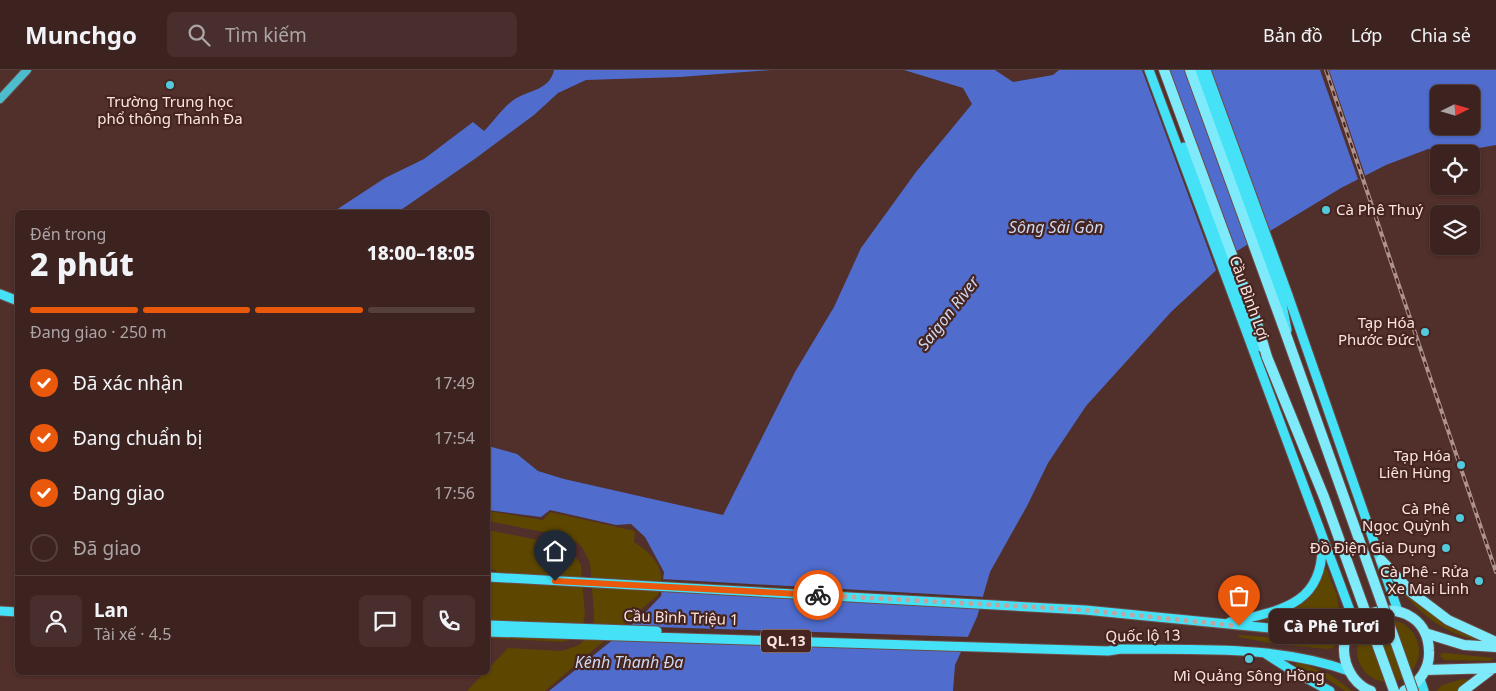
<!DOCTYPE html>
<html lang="vi">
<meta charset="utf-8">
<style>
:root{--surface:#3d2320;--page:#482f2d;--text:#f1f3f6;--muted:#ada4a5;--line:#56403e;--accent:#ea580c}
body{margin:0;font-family:"Noto Sans",sans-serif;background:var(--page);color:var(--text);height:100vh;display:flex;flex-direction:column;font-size:19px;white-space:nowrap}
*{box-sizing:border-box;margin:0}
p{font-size:16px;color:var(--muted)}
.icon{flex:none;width:28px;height:28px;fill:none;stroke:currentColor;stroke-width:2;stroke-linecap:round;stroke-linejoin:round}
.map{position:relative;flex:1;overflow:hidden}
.side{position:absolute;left:15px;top:140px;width:475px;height:465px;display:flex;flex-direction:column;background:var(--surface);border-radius:8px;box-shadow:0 1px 4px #0004,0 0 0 1px var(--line)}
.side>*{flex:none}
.needle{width:32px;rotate:85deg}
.controls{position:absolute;left:1430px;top:15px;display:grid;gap:10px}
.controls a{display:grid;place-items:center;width:50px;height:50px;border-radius:8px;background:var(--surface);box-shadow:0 1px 4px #0004,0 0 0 1px var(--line);font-size:25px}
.pin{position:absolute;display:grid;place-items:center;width:42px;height:42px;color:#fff;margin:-51px -21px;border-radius:50% 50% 50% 0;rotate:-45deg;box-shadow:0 0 5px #0007}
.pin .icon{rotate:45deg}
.courier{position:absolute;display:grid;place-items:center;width:50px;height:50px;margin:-25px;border:4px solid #ea580c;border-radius:50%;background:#fff;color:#222;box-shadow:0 1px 6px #0007}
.bubble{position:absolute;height:35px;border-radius:8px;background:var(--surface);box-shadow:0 1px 4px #0004,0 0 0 1px var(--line);font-size:16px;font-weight:800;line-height:35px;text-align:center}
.overview em{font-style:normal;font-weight:800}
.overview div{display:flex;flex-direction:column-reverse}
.overview{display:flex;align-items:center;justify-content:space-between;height:85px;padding:0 15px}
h1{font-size:32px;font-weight:800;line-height:38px}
.bar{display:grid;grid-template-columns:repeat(4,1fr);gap:8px 5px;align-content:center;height:60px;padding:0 15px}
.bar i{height:6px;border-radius:4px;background:var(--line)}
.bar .active{background:var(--accent)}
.bar p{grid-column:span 4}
.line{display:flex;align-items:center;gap:12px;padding:0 15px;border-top:1px solid var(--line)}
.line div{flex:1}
.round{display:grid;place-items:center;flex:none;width:52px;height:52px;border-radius:8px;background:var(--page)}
ol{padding:0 15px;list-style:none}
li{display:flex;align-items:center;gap:15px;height:55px}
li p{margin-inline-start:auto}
li .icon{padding:5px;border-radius:50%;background:var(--accent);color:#fff;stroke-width:4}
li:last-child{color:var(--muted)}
li i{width:28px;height:28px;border:2px solid var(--line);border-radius:50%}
header{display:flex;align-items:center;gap:30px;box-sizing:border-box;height:70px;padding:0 25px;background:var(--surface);border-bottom:1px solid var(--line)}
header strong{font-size:24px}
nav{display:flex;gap:28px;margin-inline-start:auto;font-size:18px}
.search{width:350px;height:45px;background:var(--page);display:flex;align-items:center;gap:12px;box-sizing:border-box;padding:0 18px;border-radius:8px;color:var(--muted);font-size:19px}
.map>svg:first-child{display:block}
.green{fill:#5c4600}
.water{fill:#506dcd;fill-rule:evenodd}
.pier{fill:#512f2a}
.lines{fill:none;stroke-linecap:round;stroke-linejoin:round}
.secondary-casing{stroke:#6c4c47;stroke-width:10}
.primary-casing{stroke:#6c4c47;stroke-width:11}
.trunk-casing{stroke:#6c4c47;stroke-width:12}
.secondary{stroke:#4dbdce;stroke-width:8}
.primary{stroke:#45e1f7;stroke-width:9}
.trunk{stroke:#7eeafa;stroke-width:10}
.rail-casing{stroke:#ae928d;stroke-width:4}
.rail{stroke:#462520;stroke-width:2;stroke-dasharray:5.5;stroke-linecap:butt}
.trunk-bridge-casing{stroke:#6c4c47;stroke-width:12;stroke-linecap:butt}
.trunk-bridge{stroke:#7eeafa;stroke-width:10}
.done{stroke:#c0a5a0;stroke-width:5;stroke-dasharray:0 9}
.route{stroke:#ea580c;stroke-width:6}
.poi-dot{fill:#53cadc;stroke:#462520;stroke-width:2}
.labels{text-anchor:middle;stroke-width:4.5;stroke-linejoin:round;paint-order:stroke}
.shield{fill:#462520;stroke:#c5aba6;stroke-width:1}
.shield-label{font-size:14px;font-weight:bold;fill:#fbe4e0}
.poi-label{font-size:15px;fill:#fbe4e0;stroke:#462520;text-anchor:end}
.street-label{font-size:15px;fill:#fbe4e0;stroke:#462520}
.water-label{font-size:16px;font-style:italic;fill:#cdd7f0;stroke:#462520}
</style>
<header>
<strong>Munchgo</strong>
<div class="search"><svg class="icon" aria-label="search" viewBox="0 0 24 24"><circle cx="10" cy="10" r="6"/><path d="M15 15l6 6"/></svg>Tìm kiếm</div>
<nav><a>Bản đồ</a><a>Lớp</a><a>Chia sẻ</a></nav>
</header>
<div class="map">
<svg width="1496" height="621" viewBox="0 0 1496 621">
<rect width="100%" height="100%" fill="#512f2a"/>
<path class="green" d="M488 441 543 450 550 442 635 461 634 472C655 485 668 502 658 525L545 621H467L484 603 488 602V599L508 578 562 581 579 575 588 566 593 556 594 544 590 493 582 477 574 470 563 466 488 451Z
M488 460 558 474 571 480 581 495 585 545 582 559 572 569 563 572 488 568V512H495L496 500 488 499Z
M1324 492 1337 525 1339 540C1325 556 1277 551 1258 550L1286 542 1299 534Z
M1387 500C1420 537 1434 547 1479 568L1477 570C1438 563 1407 533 1387 500Z
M1357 581a31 31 0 1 1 62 0a31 31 0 1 1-62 0Z
M1240 565 1331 572 1335 577 1328 579 1276 574 1238 567Z
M1442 583H1446L1494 588 1490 591 1444 590 1440 586Z
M1297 591 1331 605 1352 621H1345L1327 609 1295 595Z
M1463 609 1470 610 1458 621H1436L1442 615Z"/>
<path class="water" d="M554 0H771L680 7 586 10 558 23 534 45 476 88 398 142H333L385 108 424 89 473 52 484 61C494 51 504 36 515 29 529 20 550 20 554 0Z
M904 0H995L1013 12 1053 5 1059 0H1496V75L1462 81 1428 79 1386 95 1341 118 1237 181 1171 242 1086 336 1048 393 1027 436 990 502 977 547 955 595 953 621H549L640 548 661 526 664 502 645 467 631 454 616 455 550 440 541 447 488 440V376L517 384 538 401 564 409 723 445 795 302 834 237 861 178 916 102 972 34 963 18ZM1439 24H1471V56H1439Z"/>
<path class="pier" d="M1142 0H1168L1236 185 1217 203Z
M1320 0H1329L1366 108 1359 112Z
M661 509 985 527 981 539 660 521Z
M625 556 970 567 965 579 610 567Z"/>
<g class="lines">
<defs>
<path id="secondary" d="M0 29 27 0"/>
<path id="primary" d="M1149 0 1355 554
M1198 0 1281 229 1287 260
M1206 0 1288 225 1398 541
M1184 77 1249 251 1261 277
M0 224 18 231
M488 507 1085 540 1299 561H1350
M0 541 18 542
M1230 552C1278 541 1324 536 1322 473
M488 555 657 561
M488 562 1108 581 1121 579C1197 580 1277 575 1349 601
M1266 584 1291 600 1330 621
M1420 609 1424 621"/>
<path id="trunk" d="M1164 0 1256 250 1267 287
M1190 0 1288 270
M1381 490 1411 522 1448 550 1496 572
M1425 563 1464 575 1496 577
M1425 600 1496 598
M1371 621C1358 616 1350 605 1346 593 1329 534 1427 518 1429 581 1430 599 1419 613 1404 621
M1463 621 1492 599"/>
</defs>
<use href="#secondary" class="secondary-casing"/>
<use href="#primary" class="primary-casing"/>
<use href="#trunk" class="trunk-casing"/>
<use href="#secondary" class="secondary"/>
<use href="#primary" class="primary"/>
<use href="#trunk" class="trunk"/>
<defs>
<path id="rail" d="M1326 0 1496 502"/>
</defs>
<use href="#rail" class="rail-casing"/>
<use href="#rail" class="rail"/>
<defs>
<path id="trunk-bridge" d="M1288 270 1413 621
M1267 287 1324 427 1394 621"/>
</defs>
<use href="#trunk-bridge" class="trunk-bridge-casing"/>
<use href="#trunk-bridge" class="trunk-bridge"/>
</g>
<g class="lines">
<path class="done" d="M818 525 1085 540 1239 556"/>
<path class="route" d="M555 511 818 525"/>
</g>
<g class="poi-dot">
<circle cx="170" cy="15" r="5"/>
<circle cx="1326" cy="140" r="5"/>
<circle cx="1425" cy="262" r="5"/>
<circle cx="1461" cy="395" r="5"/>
<circle cx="1460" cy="448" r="5"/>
<circle cx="1446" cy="478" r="5"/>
<circle cx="1479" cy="511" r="5"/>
<circle cx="1249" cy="589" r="5"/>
</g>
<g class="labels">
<rect class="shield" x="761" y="559.5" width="50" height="23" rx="4"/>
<g class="shield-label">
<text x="786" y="576">QL.13</text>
</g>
<g class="poi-label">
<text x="170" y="37" text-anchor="middle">Trường Trung học<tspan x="170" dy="17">phổ thông Thanh Đa</tspan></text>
<text x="1336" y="145" text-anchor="start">Cà Phê Thuý</text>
<text x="1415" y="258">Tạp Hóa<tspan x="1415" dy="17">Phước Đức</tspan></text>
<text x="1451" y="391">Tạp Hóa<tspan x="1451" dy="17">Liên Hùng</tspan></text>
<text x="1450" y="444">Cà Phê<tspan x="1450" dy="17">Ngọc Quỳnh</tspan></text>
<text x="1436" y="483">Đồ Điện Gia Dụng</text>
<text x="1469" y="507">Cà Phê - Rửa<tspan x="1469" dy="17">Xe Mai Linh</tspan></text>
<text x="1249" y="611" text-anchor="middle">Mì Quảng Sông Hồng</text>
</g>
<g class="street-label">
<text transform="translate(1249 228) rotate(70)" y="5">Cầu Bình Lợi</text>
<text transform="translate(681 548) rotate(2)" y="5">Cầu Bình Triệu 1</text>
<text transform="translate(1143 566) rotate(-1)" y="5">Quốc lộ 13</text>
</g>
<g class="water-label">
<text x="1056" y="163">Sông Sài Gòn</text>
<text transform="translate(948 243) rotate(-52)" y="6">Saigon River</text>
<text x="629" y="598">Kênh Thanh Đa</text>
</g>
</g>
</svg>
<div class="controls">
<a><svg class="needle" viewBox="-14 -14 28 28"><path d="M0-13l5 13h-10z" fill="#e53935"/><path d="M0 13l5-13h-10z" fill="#ada4a5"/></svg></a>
<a><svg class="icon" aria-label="locate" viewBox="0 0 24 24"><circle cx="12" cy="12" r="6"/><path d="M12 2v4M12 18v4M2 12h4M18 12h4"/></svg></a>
<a><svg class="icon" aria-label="layers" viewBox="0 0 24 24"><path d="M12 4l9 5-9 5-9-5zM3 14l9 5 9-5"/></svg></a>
</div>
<div class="pin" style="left:1239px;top:556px;background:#ea580c"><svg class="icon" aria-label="bag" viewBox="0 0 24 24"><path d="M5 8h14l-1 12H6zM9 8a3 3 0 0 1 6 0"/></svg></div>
<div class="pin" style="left:555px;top:511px;background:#1f2937"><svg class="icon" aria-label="home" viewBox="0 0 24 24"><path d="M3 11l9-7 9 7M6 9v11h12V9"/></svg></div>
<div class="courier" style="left:818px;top:525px"><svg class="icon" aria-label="bike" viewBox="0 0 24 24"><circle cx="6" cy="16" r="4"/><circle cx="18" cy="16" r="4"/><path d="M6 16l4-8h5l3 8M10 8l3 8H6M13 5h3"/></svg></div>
<div class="bubble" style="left:1269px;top:539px;width:125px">Cà Phê Tươi</div>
<section class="side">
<div class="overview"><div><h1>2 phút</h1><p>Đến trong</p></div><em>18:00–18:05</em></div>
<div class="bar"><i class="active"></i><i class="active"></i><i class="active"></i><i></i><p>Đang giao · 250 m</p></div>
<ol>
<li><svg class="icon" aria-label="check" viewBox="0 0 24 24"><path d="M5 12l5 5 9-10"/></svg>Đã xác nhận<p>17:49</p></li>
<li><svg class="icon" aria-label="check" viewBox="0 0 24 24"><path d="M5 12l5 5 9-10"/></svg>Đang chuẩn bị<p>17:54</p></li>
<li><svg class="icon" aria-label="check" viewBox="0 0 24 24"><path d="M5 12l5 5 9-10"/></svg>Đang giao<p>17:56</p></li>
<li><i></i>Đã giao</li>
</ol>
<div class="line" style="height:90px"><a class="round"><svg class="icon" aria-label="person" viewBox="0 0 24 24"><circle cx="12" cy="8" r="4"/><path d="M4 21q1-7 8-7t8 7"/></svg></a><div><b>Lan</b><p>Tài xế · 4.5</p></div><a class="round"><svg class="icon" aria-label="chat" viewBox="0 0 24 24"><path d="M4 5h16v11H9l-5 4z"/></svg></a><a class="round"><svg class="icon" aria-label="phone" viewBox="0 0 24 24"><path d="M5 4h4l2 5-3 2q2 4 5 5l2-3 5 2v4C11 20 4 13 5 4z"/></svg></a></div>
</section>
</div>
